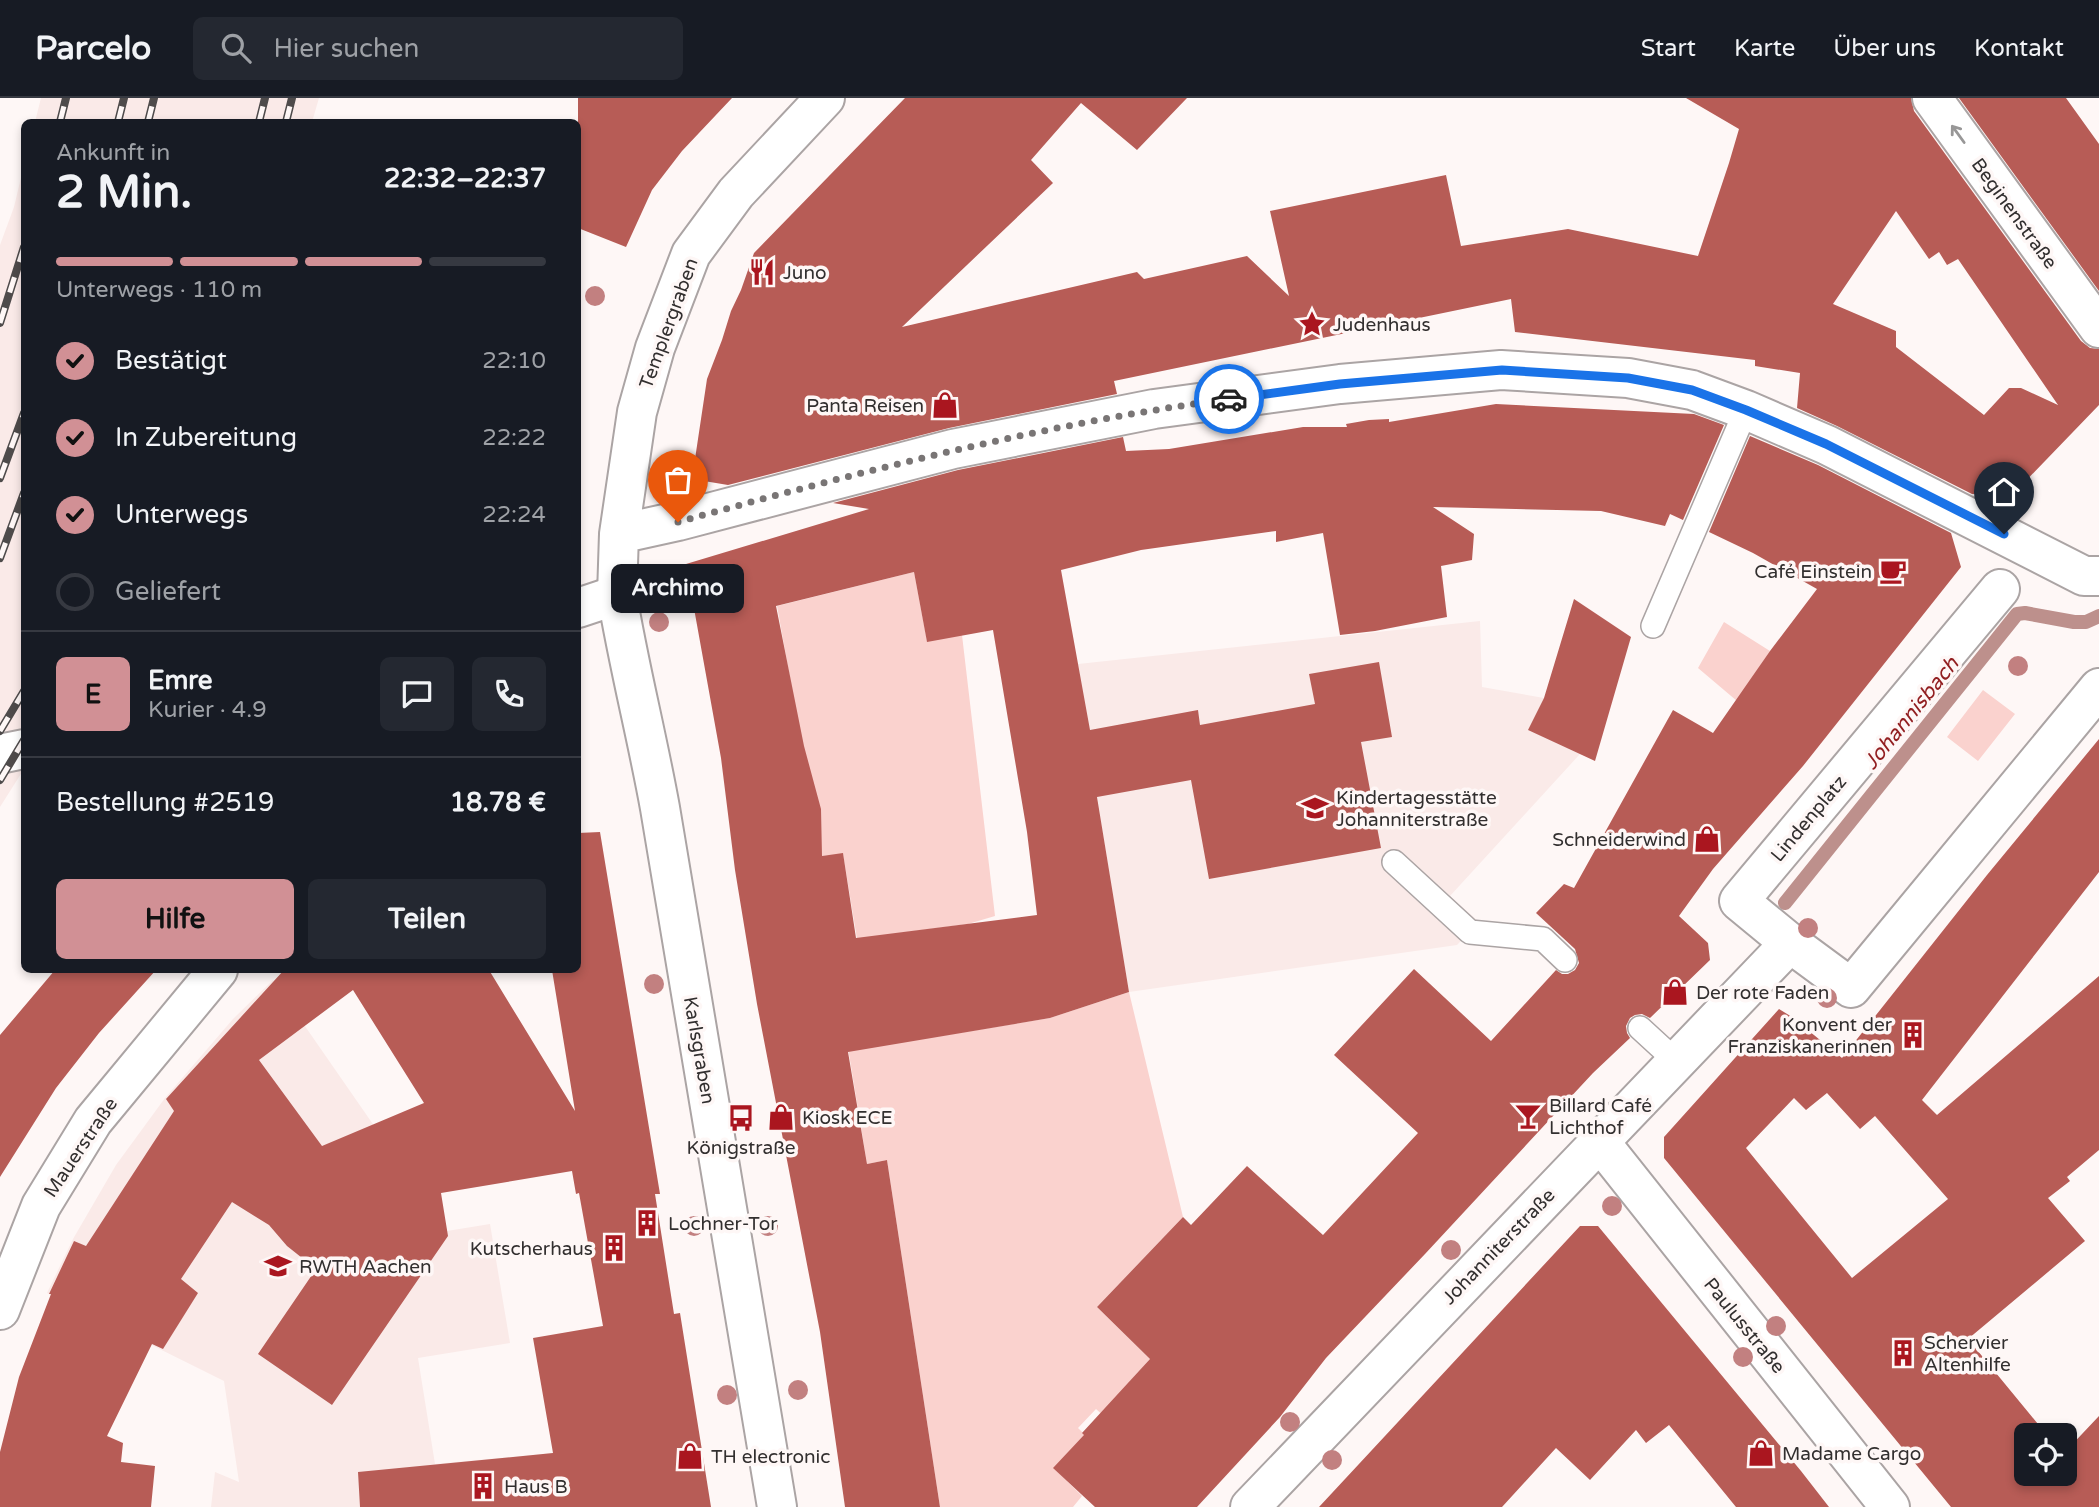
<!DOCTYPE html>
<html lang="de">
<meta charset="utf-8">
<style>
:root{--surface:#171b24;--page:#242831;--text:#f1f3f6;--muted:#9ea1a6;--line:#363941;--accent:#d19095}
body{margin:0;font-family:"Varela Round",sans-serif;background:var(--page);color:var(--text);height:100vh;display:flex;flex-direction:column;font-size:26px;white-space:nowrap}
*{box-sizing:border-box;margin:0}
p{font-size:23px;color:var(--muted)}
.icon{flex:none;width:38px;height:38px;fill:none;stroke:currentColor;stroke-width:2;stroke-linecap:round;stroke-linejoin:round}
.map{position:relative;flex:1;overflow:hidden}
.panel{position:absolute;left:21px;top:21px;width:560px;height:854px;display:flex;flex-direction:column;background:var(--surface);border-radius:10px;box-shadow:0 4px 10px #0003}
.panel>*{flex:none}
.controls{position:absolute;left:2014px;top:1325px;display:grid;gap:14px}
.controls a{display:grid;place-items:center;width:63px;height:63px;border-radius:10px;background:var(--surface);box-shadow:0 4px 10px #0003;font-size:35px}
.pin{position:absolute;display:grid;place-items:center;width:60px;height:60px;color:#fff;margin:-72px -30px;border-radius:50% 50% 50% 0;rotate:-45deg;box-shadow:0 0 7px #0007}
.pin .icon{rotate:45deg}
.courier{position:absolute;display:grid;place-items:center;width:70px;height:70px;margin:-35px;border:5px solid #1a73e8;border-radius:50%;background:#fff;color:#222;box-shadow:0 2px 9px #0007}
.bubble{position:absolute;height:49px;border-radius:10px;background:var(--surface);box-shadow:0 4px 10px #0003;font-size:23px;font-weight:700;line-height:49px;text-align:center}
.overview em{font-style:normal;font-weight:700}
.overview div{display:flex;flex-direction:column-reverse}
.overview{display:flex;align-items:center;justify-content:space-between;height:119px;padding:0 35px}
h1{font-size:46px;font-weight:700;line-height:52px}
.bar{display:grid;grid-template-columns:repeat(4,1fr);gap:10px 7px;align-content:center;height:84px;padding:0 35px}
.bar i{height:9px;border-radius:5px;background:var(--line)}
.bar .current{background:var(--accent)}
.bar p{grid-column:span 4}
.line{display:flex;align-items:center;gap:18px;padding:0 35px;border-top:2px solid var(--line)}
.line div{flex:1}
.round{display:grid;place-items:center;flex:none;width:74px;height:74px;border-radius:10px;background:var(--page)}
ol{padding:0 35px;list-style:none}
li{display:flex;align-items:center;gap:21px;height:77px}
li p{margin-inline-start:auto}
li .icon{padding:7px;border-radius:50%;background:var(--accent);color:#111;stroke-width:4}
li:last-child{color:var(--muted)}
li i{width:38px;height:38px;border:4px solid var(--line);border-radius:50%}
.cta{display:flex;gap:14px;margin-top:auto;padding:14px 35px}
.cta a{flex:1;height:80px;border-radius:10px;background:var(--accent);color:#111;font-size:28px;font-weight:700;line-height:80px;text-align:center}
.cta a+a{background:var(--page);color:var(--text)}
header{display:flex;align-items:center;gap:42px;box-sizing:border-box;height:98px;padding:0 35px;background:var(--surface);border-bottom:2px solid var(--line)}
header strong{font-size:33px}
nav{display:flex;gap:38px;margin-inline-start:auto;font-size:24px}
.search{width:490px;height:63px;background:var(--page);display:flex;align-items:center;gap:18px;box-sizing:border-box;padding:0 24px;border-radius:10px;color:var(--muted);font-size:26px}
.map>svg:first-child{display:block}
.built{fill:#faeae8}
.green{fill:#fad2ce}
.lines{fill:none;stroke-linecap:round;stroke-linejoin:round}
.stream{stroke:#bd908c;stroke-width:14}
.building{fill:#b75c56;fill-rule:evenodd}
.lane-casing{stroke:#aba4a4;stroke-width:26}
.street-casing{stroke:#aba4a4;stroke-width:42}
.secondary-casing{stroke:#aba4a4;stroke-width:42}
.lane{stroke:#fff;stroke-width:23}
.street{stroke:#fff;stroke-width:38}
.secondary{stroke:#fff;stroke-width:38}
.rail-casing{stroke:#4e4b4b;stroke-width:8}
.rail{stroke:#fef7f6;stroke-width:5;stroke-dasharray:16;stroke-linecap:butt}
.tree{fill:#c28080}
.oneway{stroke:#989797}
.done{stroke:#797575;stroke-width:7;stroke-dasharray:0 12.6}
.route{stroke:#1a73e8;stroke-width:9}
.labels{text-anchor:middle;stroke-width:7;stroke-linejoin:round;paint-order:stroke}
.street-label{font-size:19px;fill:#322f2f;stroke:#fef7f6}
.poi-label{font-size:19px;fill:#322f2f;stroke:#fef7f6;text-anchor:start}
.water-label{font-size:21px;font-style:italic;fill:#921f21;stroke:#fef7f6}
</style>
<header>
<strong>Parcelo</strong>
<div class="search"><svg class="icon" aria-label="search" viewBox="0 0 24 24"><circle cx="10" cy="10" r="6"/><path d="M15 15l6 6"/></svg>Hier suchen</div>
<nav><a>Start</a><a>Karte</a><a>Über uns</a><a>Kontakt</a></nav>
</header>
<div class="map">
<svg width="2099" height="1409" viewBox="0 0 2099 1409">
<rect width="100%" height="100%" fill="#fef7f6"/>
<path class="built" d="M41 0H319L312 24H35Z
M24 67V671L0 709V147L14 109Z
M1480 523 1482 589 1544 600 1529 632 1580 656 1450 798 1479 824 1457 847 1129 894 1101 724 1078 566Z
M273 882 447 1133 490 1126 510 1245 418 1260 435 1366 553 1355 611 1409H211L215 1374 239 1384 224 1283 47 1195 73 1141 116 1067 165 1000 233 921Z"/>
<path class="green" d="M914 474 927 543 962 537 995 818 968 826 900 835 915 942 1050 920 1129 894 1183 1119 1097 1209 1150 1261 1130 1283 1137 1348 1096 1311 1078 1330 1117 1368 1054 1370 1082 1398 1073 1409H940L887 1062 867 1066 848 950 874 944 843 756 822 758 777 508Z
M1724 524 1770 553 1737 603 1698 570Z
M1983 592 2015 616 1978 663 1947 639Z"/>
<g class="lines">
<path class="stream" d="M1785 805 2017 516 2025 515 2074 524H2086L2099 518"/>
</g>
<path class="building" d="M578 0H732L682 53 652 92 626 149 578 130Z
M905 0H1187L1137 52 1081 5 1031 62 1053 85 902 229 1137 174 1144 181 1247 158 1289 198 1270 113 1446 77 1461 148 1568 131 1698 158 1729 65 1739 31 1686 0H1911L1914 13 2081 243 2090 250 2099 251V307L2016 393 2002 396H1972L1837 328 1797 310 1800 275 1755 268V262L1515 234 1511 201 1114 283 1117 296 949 330 728 387 692 381 707 281 722 242 731 213 741 192 754 155ZM1896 113 1929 161 1939 154 1947 167 1958 161 2058 307 2021 290H2009L1984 317 1896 249V233L1833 206Z
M1959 0H2066L2099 46V193Z
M1496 306 1694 316 1724 327 1683 422 1670 416 1665 428 1601 413 1433 409 1474 436 1472 462 1441 468 1447 519 1375 533 1340 537 1323 435 1276 444V433L1141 452 1061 472 1090 632 1198 612 1200 627 1315 606 1309 576 1379 564 1392 639 1361 644 1381 750 1209 781 1191 682 1097 699 1129 894 1050 920 848 954 867 1066 887 1062 940 1409H845L820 1234 757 906 735 772 721 660 686 466 869 411 833 405 958 372 1123 339 1126 353 1169 351 1303 329H1347L1346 326 1369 322 1389 321V324ZM914 474 927 544 993 532 1027 734 1037 817 856 840 843 755 822 758 821 711 804 648 776 508Z
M1750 338 1818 367 1951 435 1961 469 1803 668 1713 771 1679 818 1708 845 1710 862 1650 920 1642 916 1635 917 1630 920 1626 928 1627 935 1630 940 1593 975 1425 1156 1326 1260 1280 1319 1197 1409H1095L1053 1370 1084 1337 1082 1335 1150 1261 1097 1209 1183 1119 1191 1127 1247 1068 1323 1137 1418 1035 1334 957 1414 871 1491 943 1556 872 1562 876H1568L1575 872 1579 865 1575 851 1536 815 1564 786 1574 790 1673 612 1713 635 1770 553 1817 491 1753 455 1709 434Z
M1574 501 1631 539 1595 663 1528 632 1544 600Z
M2099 641V774L1922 1002 1937 1017 2099 878V1052L2067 1079 2070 1083 2048 1100 2085 1143 1968 1241 2047 1337H2026V1376H2065V1354L2099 1318V1409H1951L1664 1060V1039L1779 911 1792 919 1842 960 1987 777ZM1827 995 1860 1031 1875 1018 1948 1101 1852 1180 1746 1050 1794 1000 1806 1012Z
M600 734 660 1096H655L674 1216 680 1215 711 1409H360L358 1374 553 1355 533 1240 603 1228 579 1095 576 1096 572 1073 441 1095 448 1138 332 1307 258 1256 316 1171 287 1148 269 1127 232 1104 181 1181 198 1195 163 1251 152 1246 107 1338 123 1345 121 1364 155 1368 151 1409H0V1354L19 1279 51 1196H49L74 1143 86 1148 174 1013 166 1001 284 872H489L575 1013 552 872H578V735ZM353 892 424 1005 322 1048 259 962Z
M55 872H156L99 935 56 990 0 1079V937Z
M1580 1128H1598L1801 1373 1829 1409H1736L1669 1327 1646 1345 1636 1332 1590 1382 1556 1350 1502 1409H1319Z"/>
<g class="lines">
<defs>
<path id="lane" d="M1653 528 1746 312
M1394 764 1470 834 1543 841 1565 862
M1640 930 1677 964"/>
<path id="street" d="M1932 0 2099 230
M619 436 678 423 953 351 1154 311 1340 286 1501 272 1628 280 1692 292 1746 312 1827 347 2084 478H2099
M617 497 619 436 637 314 655 250 691 156 736 95 825 0
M1790 845 1739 803 2000 491
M1600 1044 1890 1409
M0 1212 41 1108 93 1023 218 872
M1250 1409C1429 1220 1609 1032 1790 845L1851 890 2099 590"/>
<path id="secondary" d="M578 510 617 497C629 569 647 638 660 710 701 942 736 1176 777 1409
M0 656 24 651"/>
</defs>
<use href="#lane" class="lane-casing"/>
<use href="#street" class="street-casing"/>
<use href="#secondary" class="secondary-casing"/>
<use href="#lane" class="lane"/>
<use href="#street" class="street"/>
<use href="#secondary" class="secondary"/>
<defs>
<path id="rail" d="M60 24 66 0
M118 24 124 0
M148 24 154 0
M259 24 265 0
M286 24 292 0
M0 225 24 149
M0 380 24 315
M0 460 24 395
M0 633 24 593
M0 682 24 642"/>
</defs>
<use href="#rail" class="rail-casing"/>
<use href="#rail" class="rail"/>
</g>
<g class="tree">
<circle cx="595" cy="198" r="10"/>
<circle cx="659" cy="524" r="10"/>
<circle cx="2018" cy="568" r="10"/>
<circle cx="1808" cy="830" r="10"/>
<circle cx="654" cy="886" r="10"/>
<circle cx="1827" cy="900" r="10"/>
<circle cx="1612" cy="1108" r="10"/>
<circle cx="694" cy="1128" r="10"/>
<circle cx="768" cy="1128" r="10"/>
<circle cx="1451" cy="1152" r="10"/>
<circle cx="1776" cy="1228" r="10"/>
<circle cx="1743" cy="1259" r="10"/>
<circle cx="798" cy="1292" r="10"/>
<circle cx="727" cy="1297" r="10"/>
<circle cx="1290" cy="1324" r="10"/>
<circle cx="1332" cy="1362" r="10"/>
</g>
<defs><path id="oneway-shaft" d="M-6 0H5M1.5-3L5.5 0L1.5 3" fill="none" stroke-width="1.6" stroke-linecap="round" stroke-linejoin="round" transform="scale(1.75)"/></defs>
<use class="oneway" href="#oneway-shaft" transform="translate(1958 36) rotate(-126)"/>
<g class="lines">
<path class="done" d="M678 424C860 374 1042 326 1229 301"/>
<path class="route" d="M1229 301 1340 286 1502 272 1628 280 1692 292 1746 312 1826 346 2004 436"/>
</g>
<defs>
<symbol id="restaurant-bare" viewBox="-9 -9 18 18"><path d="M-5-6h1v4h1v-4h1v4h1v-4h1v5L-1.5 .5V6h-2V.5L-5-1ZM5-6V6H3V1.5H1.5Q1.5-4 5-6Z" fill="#aa161f" stroke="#fef7f6" stroke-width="2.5" paint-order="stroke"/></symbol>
<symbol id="sight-bare" viewBox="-9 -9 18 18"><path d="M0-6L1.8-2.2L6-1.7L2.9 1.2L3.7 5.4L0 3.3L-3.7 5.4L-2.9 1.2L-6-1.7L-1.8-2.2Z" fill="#aa161f" stroke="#fef7f6" stroke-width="2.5" paint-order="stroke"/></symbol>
<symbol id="shop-bare" viewBox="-9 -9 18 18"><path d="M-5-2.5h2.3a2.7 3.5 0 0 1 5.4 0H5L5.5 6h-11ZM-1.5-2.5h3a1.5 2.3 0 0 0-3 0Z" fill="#aa161f" stroke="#fef7f6" stroke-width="2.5" paint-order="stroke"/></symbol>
<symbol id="cafe-bare" viewBox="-9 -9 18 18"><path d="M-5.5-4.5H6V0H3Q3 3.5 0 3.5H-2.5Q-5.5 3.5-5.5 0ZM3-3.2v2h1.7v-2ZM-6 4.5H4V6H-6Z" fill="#aa161f" stroke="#fef7f6" stroke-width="2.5" paint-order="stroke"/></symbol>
<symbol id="school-bare" viewBox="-9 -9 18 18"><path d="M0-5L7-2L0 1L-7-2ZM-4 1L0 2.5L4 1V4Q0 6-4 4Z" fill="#aa161f" stroke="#fef7f6" stroke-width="2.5" paint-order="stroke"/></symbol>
<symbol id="building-bare" viewBox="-9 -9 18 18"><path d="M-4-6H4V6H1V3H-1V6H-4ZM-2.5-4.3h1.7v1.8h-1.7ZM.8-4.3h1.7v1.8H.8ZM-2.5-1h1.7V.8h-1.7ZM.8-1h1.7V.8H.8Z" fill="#aa161f" stroke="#fef7f6" stroke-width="2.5" paint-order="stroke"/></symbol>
<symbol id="bar-bare" viewBox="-9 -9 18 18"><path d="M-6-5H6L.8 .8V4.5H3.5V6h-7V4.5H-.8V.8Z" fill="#aa161f" stroke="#fef7f6" stroke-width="2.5" paint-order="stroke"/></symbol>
<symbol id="bus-bare" viewBox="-9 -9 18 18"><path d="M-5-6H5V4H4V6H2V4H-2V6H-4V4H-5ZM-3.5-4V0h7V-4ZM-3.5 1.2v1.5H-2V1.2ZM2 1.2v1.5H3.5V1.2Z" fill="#aa161f" stroke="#fef7f6" stroke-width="2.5" paint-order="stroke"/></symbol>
<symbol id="university-bare" viewBox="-9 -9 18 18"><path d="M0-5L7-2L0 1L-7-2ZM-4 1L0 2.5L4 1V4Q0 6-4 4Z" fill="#aa161f" stroke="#fef7f6" stroke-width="2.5" paint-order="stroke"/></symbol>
</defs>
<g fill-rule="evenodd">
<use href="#restaurant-bare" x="743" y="155" width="38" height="38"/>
<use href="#sight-bare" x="1293" y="207" width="38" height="38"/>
<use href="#shop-bare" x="926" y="288" width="38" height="38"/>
<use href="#cafe-bare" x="1874" y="454" width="38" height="38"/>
<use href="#school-bare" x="1296" y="691" width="38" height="38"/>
<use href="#shop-bare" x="1688" y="722" width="38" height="38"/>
<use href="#shop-bare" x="1656" y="875" width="38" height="38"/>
<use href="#building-bare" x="1894" y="918" width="38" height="38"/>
<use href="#bar-bare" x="1509" y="999" width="38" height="38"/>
<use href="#shop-bare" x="762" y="1000" width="38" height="38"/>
<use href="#bus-bare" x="722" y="1001" width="38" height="38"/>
<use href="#building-bare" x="628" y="1106" width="38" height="38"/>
<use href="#building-bare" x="595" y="1131" width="38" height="38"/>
<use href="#university-bare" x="259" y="1149" width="38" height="38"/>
<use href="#building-bare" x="1884" y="1236" width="38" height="38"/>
<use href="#shop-bare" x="1742" y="1336" width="38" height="38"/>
<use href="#shop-bare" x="671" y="1339" width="38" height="38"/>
<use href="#building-bare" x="464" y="1369" width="38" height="38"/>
</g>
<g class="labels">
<g class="street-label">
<text transform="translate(2015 115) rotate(54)" y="7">Beginenstraße</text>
<text transform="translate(668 225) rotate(-70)" y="7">Templergraben</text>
<text transform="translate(1808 720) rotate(-50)" y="7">Lindenplatz</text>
<text transform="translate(700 952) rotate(80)" y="7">Karlsgraben</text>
<text transform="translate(80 1049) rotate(-56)" y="7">Mauerstraße</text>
<text transform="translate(1498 1148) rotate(-46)" y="7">Johanniterstraße</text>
<text transform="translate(1745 1227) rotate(51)" y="7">Paulusstraße</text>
</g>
<g class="poi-label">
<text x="783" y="181">Juno</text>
<text x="1333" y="233">Judenhaus</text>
<text x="924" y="314" text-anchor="end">Panta Reisen</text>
<text x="1872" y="480" text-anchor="end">Café Einstein</text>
<text x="1336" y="706">Kindertagesstätte<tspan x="1336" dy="22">Johanniterstraße</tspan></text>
<text x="1686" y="748" text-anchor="end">Schneiderwind</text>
<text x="1696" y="901">Der rote Faden</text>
<text x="1892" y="933" text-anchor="end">Konvent der<tspan x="1892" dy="22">Franziskanerinnen</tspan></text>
<text x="1549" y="1014">Billard Café<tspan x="1549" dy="22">Lichthof</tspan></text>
<text x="802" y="1026">Kiosk ECE</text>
<text x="741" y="1056" text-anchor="middle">Königstraße</text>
<text x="668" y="1132">Lochner-Tor</text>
<text x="593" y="1157" text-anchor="end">Kutscherhaus</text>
<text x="299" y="1175">RWTH Aachen</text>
<text x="1924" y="1251">Schervier<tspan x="1924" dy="22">Altenhilfe</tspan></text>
<text x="1782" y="1362">Madame Cargo</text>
<text x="711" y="1365">TH electronic</text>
<text x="504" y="1395">Haus B</text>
</g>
<g class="water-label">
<text transform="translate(1911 615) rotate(-51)" y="7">Johannisbach</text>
</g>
</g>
</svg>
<div class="controls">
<a><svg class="icon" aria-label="locate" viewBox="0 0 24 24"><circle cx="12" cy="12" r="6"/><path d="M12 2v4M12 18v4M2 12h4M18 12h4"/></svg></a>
</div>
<div class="pin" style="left:678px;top:424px;background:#ea580c"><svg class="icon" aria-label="bag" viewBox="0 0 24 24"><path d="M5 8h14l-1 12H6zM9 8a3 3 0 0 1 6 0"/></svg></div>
<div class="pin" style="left:2004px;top:436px;background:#1f2937"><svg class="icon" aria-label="home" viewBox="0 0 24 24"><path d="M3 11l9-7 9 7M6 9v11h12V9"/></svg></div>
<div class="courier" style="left:1229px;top:301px"><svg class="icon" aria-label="car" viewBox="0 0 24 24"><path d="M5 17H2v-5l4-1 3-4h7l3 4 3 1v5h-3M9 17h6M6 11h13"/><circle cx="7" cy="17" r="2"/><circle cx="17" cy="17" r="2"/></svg></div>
<div class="bubble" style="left:611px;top:466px;width:133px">Archimo</div>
<section class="panel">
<div class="overview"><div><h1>2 Min.</h1><p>Ankunft in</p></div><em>22:32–22:37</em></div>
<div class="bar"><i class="current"></i><i class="current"></i><i class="current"></i><i></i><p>Unterwegs · 110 m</p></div>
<ol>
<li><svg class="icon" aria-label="check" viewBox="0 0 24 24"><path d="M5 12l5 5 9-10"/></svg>Bestätigt<p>22:10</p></li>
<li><svg class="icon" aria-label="check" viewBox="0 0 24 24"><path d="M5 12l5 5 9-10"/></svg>In Zubereitung<p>22:22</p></li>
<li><svg class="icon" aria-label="check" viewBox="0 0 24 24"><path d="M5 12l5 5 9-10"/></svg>Unterwegs<p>22:24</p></li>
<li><i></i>Geliefert</li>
</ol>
<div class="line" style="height:126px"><b class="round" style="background:var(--accent);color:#111">E</b><div><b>Emre</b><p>Kurier · 4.9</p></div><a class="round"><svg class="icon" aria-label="chat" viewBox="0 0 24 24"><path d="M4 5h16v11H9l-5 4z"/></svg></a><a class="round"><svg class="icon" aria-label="phone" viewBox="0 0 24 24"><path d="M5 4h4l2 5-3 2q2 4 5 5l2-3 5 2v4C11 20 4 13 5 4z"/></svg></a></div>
<div class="line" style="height:91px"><div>Bestellung #2519</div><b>18.78 €</b></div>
<div class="cta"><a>Hilfe</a><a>Teilen</a></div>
</section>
</div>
